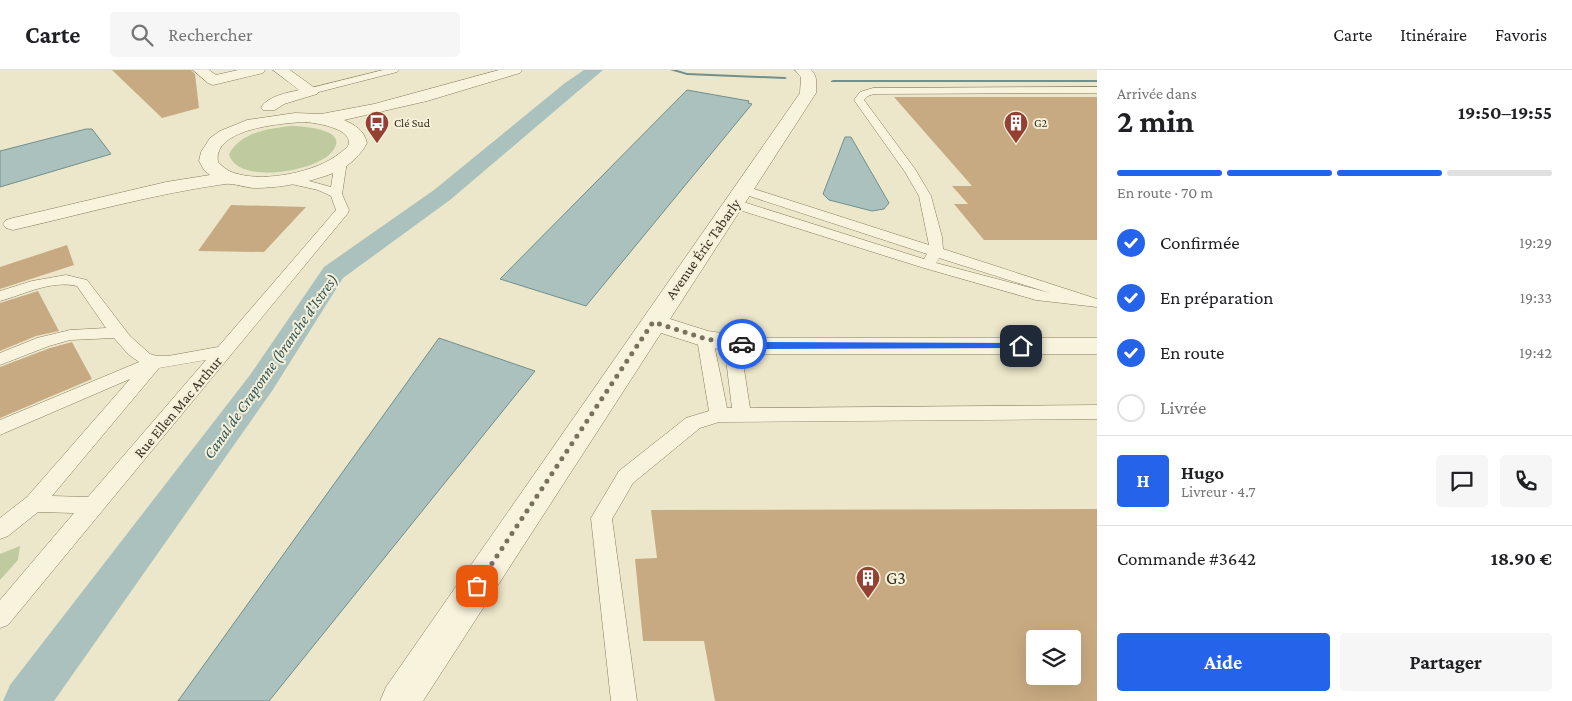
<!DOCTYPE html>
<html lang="fr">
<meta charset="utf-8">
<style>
:root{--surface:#fff;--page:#f6f6f6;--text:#202124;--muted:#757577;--line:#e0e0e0;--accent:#2563eb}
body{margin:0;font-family:"Crimson Pro",serif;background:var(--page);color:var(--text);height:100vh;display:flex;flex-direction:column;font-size:19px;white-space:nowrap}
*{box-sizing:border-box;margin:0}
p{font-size:16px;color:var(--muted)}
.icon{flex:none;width:28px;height:28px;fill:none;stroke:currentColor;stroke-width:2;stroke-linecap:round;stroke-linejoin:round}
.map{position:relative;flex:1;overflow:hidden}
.sheet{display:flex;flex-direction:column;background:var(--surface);width:475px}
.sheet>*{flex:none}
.buttons{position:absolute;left:1026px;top:560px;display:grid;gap:10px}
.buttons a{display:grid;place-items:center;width:55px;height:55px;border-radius:5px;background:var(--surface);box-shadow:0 5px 20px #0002;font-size:25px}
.pin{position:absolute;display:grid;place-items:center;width:42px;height:42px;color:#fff;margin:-21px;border-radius:10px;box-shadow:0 2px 8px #0006}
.courier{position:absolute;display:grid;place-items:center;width:50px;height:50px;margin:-25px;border:4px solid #2563eb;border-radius:50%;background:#fff;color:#222;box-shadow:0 1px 6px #0007}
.head em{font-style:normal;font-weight:700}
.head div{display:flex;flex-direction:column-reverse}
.head{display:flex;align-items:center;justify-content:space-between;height:85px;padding:0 20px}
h1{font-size:32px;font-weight:700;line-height:38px}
.bar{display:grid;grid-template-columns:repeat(4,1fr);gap:8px 5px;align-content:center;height:60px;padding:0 20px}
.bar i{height:6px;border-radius:4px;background:var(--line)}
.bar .on{background:var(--accent)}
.bar p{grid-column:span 4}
.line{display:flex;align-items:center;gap:12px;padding:0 20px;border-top:1px solid var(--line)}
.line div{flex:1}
.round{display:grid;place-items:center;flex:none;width:52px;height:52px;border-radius:5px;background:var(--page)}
ol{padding:0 20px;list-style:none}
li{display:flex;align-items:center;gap:15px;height:55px}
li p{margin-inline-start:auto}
li .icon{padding:5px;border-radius:50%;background:var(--accent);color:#fff;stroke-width:4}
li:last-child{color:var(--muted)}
li i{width:28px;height:28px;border:2px solid var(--line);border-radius:50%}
.action{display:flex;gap:10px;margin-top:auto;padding:10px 20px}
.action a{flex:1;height:58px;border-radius:5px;background:var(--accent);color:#fff;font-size:20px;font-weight:700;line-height:58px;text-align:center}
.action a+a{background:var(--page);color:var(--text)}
header{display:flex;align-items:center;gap:30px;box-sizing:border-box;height:70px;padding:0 25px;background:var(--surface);border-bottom:1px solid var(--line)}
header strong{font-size:24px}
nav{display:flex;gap:28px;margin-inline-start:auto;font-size:18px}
.search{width:350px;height:45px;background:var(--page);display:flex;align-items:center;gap:12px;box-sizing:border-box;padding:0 18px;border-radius:5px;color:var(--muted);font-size:19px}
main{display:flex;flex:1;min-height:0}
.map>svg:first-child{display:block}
.green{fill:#bfca9e}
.water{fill:#aac1be;stroke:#718f8c}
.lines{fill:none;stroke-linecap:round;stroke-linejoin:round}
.stream{fill:#718f8c;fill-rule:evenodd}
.canal{fill:#aac1be;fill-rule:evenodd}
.building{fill:#c8aa82;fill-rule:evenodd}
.lane-casing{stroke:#887b5f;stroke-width:1}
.street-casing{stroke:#887b5f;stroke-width:1}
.lane{fill:#f7f3dd;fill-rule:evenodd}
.street{fill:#f7f3dd;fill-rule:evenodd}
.route{fill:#2563eb}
.done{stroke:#78715d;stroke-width:5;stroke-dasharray:0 9}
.labels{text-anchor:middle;stroke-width:4;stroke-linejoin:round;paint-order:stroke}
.far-poi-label{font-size:12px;fill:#3a3122;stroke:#f4f0d9;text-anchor:start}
.street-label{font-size:15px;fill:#3a3122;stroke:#f4f0d9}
.water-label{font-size:16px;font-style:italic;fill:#325558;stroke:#f4f0d9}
.near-poi-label{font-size:18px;fill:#3a3122;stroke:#f4f0d9;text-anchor:start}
</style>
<header>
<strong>Carte</strong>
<div class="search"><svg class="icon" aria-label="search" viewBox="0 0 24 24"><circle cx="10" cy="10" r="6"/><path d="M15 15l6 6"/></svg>Rechercher</div>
<nav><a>Carte</a><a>Itinéraire</a><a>Favoris</a></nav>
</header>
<main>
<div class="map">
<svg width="1097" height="631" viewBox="0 0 1097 631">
<rect width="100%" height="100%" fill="#ece7ca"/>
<path class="green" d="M290 56C302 56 353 59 331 83 314 102 236 115 229 84 241 62 267 59 290 56Z
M20 476 18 490 0 510V484Z"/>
<path class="water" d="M687 20 749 31 748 33 752 34 586 236 500 209Z
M86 59H92L111 84 0 117V81Z
M845 67H851L889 133 884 139 872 141 829 130 823 124Z
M439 268 535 301 269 631H178Z"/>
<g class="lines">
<path class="stream" d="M670 0H677L687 3 785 7 787 8 785 9 687 5Z
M833 10H1097V12H831V11Z"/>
<path class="canal" d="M584 0H603L450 130 343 208 272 321 54 631H3L10 615 250 305 324 197 434 120 565 13Z"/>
</g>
<path class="building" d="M112 0H191L195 4 199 38 162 48Z
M894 27H1097V170H984L954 134H968L952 116H972Z
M231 135 306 137 264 182 198 181Z
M67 175 74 195 0 219V197Z
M38 221 59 261 36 266 0 281V233Z
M72 272 92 309 0 348V297L50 278Z
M1097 439V631H715L704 571H643L635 489 657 488 651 440ZM1035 569H1072V606H1035Z"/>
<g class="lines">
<defs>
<path id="lane" d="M383 0H399L397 2 311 24 306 21 307 19Z
M1097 17V23L874 24 868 26 864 30 915 99 931 126 942 167 943 179 1097 229V237L1036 230 924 198 730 137 729 134 735 130 740 131 924 189 927 184 740 123 738 120 740 117H748L929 175 919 126 905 102 854 30 860 22 873 18ZM939 188 1050 223 936 193Z
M341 88 347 92 342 124 349 140 348 143 8 555 0 558V530L74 443 38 442 8 466 0 469V448L27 427 130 309 0 365V350L139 292 128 284 114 268 70 270 49 276 0 295V283L37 268 70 260 106 258 77 216C51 210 25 224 0 231V221L32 211 66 205 87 210 130 266 150 284 157 286H168L218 277 336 140 331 126 318 120 287 113 285 110 291 106 331 117 335 92ZM206 290 88 427 52 426 159 298Z
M705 264 711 265 713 269 727 338H732L724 273 726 269 732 268 738 269 740 273 750 338 1097 335V349L719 352 700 358 633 413 612 449 637 631H611L591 448 619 401 686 348 709 341 697 269 699 265Z"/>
<path id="street" d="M193 0H209L216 5 238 0H265L263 3 213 15 208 13Z
M273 0H290L319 21 317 24 284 34 275 40H263L261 37C269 26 286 23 299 20Z
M499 0H522L520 3 427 31 344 50C355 55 364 60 367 73 357 92 340 102 319 108 299 114 277 118 255 118 246 118 235 113 225 114 154 124 83 144 13 160L6 158 3 154 6 150 13 148 166 112 210 105 204 100 199 91 201 82 210 68 220 61 247 50 295 43 321 44 374 34ZM306 52C316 53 349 58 349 72 349 77 344 80 340 83 317 102 266 112 238 104 229 102 224 98 218 92 212 58 284 53 306 52Z
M795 0H811C818 6 816 14 816 23L670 249 708 261 754 268H1097V284H754L705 277 661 263 423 631H380L386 617 800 23 801 7Z"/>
</defs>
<use href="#lane" class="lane-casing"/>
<use href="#street" class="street-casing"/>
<use href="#lane" class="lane"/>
<use href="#street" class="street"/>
</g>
<path class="route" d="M739 272 1021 273 1025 276 1021 278 754 279 739 276Z"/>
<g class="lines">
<path class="done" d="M477 516 653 252 706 269 742 274"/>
</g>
<defs>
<symbol id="bus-pin" viewBox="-11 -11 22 30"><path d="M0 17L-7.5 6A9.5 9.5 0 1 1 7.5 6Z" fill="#944033" stroke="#f4f0d9"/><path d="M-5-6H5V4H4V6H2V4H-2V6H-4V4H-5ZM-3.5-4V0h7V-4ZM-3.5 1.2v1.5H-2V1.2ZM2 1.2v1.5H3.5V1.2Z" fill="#fff"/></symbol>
<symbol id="building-pin" viewBox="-11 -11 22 30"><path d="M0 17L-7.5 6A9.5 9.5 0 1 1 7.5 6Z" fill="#944033" stroke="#f4f0d9"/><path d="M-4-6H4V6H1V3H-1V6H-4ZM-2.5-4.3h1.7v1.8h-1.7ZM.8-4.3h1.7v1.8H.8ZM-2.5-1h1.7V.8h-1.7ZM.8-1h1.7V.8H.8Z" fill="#fff"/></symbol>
</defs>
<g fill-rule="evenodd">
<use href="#bus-pin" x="363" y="39" width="28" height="38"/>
<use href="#building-pin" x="1002" y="39" width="28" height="38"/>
<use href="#building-pin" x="854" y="494" width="28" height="38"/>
</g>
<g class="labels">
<g class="far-poi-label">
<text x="394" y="57">Clé Sud</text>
<text x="1034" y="57">G2</text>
</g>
<g class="street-label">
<text transform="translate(703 179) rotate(-55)" y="5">Avenue Éric Tabarly</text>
<text transform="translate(178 337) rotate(-50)" y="5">Rue Ellen Mac Arthur</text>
</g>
<g class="water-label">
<text transform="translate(270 296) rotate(-55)" y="6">Canal de Craponne (branche d'Istres)</text>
</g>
<g class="near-poi-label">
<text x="886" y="514">G3</text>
</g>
</g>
</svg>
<div class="buttons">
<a><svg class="icon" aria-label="layers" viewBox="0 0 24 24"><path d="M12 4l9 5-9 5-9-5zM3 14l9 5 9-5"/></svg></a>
</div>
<div class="pin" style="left:477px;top:516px;background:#ea580c"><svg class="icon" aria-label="bag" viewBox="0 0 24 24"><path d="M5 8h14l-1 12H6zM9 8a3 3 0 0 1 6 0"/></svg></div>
<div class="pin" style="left:1021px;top:276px;background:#1f2937"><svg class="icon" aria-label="home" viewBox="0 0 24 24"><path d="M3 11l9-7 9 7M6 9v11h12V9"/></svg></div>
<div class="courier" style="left:742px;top:274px"><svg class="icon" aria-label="car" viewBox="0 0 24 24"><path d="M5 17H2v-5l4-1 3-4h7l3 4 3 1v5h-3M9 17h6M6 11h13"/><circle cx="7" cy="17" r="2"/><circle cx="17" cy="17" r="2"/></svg></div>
</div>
<section class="sheet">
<div class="head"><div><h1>2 min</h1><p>Arrivée dans</p></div><em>19:50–19:55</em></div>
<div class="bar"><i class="on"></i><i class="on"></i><i class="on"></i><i></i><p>En route · 70 m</p></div>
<ol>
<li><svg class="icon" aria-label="check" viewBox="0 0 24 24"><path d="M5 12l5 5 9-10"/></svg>Confirmée<p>19:29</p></li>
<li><svg class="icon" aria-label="check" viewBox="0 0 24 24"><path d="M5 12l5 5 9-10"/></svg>En préparation<p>19:33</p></li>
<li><svg class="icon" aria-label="check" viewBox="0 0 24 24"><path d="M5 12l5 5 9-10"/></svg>En route<p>19:42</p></li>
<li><i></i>Livrée</li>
</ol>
<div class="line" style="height:90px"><b class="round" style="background:var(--accent);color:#fff">H</b><div><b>Hugo</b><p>Livreur · 4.7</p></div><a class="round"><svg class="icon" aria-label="chat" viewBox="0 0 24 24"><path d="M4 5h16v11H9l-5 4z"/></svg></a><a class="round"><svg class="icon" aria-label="phone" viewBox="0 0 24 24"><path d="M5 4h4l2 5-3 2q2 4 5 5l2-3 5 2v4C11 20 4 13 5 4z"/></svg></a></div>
<div class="line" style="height:65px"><div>Commande #3642</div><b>18.90 €</b></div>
<div class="action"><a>Aide</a><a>Partager</a></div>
</section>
</main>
